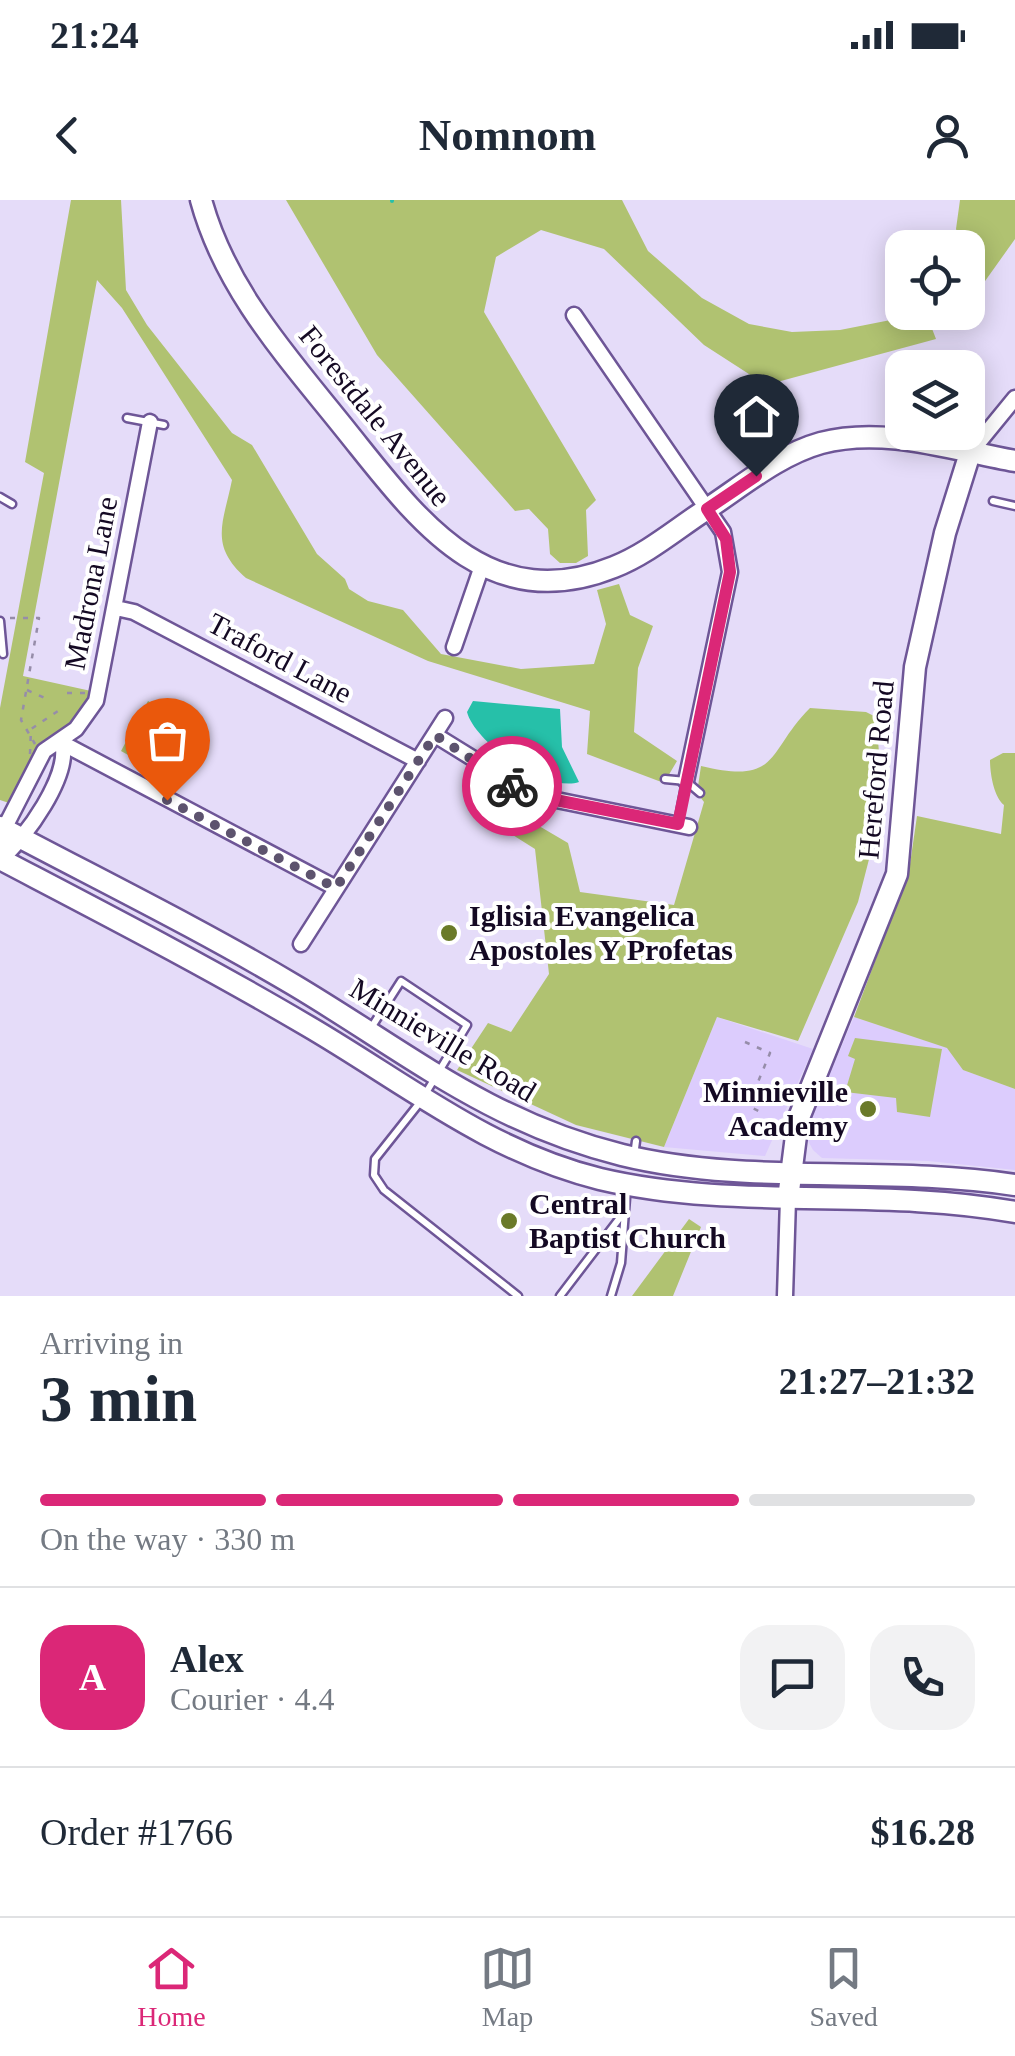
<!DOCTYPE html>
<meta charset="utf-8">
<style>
:root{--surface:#fff;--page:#f2f2f3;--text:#1f2937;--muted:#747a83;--line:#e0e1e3;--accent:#db2777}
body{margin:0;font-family:"Times New Roman",serif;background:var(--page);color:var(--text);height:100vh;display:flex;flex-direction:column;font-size:38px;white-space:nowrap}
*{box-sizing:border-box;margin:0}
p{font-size:32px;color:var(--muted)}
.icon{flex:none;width:55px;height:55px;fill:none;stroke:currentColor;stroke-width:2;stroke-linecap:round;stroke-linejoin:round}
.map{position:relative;height:1096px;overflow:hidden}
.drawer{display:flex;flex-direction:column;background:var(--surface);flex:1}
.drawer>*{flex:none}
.fabs{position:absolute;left:885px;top:30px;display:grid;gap:20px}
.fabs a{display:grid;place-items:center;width:100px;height:100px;border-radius:20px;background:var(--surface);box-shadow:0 5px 25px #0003;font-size:50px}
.pin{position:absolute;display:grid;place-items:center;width:85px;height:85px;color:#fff;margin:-102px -42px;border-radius:50% 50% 50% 0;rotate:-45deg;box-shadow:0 0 10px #0007}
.pin .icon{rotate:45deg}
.courier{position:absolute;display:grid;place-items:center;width:100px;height:100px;margin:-50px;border:8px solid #db2777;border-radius:50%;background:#fff;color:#222;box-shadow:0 2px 12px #0007}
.summary em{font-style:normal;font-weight:800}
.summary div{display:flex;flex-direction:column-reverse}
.summary{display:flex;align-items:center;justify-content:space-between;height:170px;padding:0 40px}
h1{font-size:65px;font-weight:800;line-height:75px}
.bar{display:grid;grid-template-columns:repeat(4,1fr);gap:15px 10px;align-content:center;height:120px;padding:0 40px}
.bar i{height:12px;border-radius:8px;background:var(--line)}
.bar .active{background:var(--accent)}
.bar p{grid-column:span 4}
.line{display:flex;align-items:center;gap:25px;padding:0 40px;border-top:2px solid var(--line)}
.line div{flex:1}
.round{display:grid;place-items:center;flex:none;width:105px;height:105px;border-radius:30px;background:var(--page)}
.status{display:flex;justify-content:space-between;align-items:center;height:70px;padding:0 50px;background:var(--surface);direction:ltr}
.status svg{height:28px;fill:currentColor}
header{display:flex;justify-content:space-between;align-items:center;height:130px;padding:0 40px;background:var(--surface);font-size:45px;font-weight:800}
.tab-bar{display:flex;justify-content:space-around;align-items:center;height:140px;border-top:2px solid var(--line);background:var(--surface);font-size:28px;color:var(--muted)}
.tab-bar a{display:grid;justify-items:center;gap:5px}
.tab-bar .active{color:var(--accent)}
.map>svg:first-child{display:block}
.built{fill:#dcccfd}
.green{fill:#b0c271}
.water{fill:#26c0a9}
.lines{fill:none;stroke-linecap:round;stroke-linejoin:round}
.stream{stroke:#26c0a9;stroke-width:4}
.lane-casing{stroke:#6e5697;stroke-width:11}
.street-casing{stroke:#6e5697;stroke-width:19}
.secondary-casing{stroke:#6e5697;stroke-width:25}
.primary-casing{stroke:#6e5697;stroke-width:25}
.path{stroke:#968da9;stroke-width:2.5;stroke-dasharray:5 8;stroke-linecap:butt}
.lane{stroke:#fff;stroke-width:6}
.street{stroke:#fff;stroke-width:14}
.secondary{stroke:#fff;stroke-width:20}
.primary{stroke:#fff;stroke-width:20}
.done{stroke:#5d536e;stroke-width:10;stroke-dasharray:0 18}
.route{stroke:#db2777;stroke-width:12}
.poi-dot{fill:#6a7a29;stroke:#fff;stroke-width:4}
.labels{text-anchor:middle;stroke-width:8;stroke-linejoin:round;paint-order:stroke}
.street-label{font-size:30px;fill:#140923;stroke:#fff}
.poi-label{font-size:30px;font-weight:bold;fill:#140923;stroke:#fff;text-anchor:start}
</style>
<div class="status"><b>21:24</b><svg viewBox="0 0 49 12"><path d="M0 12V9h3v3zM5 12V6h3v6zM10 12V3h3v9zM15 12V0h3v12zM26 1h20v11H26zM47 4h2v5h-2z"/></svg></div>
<header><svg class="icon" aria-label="back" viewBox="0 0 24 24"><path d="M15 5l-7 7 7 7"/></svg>Nomnom<svg class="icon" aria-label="person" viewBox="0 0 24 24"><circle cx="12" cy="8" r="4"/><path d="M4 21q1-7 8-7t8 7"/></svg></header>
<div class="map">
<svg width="1015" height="1096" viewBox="0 0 1015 1096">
<rect width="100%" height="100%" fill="#e5dcf9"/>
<path class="built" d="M717 817 813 849 765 956 664 947Z
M854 817 948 848 963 870 1015 889V970L928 961 822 958 813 950 807 939 808 926Z"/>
<path class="green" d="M71 0H121L126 90 147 125 232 233 252 245 317 354 345 379 349 389 368 401 403 410 441 454 521 469 594 464 606 424 597 390 619 384 630 415 653 426 638 468 634 532 677 561 664 583 587 554 590 511 428 461 246 378C209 345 223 324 232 280L122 108 97 80 23 476 91 491 78 516 40 546 9 603 0 600V508L44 273 25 262Z
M286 0H622L648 51 702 98 749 124 792 132 840 130 926 113 936 139 766 185 704 145 604 49 541 30 496 57 484 112 596 300 586 310 588 356 576 363H560L550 354 548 329 529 309 515 311 377 155Z
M960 0H1015V39L968 105V48L963 47 956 29Z
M148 501 188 523 162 574 121 551Z
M810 508 866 512 882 520 878 540 883 605 858 702 798 841 717 817 664 947 576 925 457 870 488 823 511 832 549 774 535 649 476 612 493 599 568 643 580 692 674 705 704 602 697 593 701 566C781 585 766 552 810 508Z
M1003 553H1015V889L963 870 947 848 854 817 909 671 917 616 1001 634 1004 605C994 597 990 574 990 560Z
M855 838 942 849 930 917 897 912 896 898 845 892 855 859 848 856Z
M689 1019 701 1027 673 1096H632Z"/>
<path class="water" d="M473 501 560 509 562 547 579 582C547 593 475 543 467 512Z
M152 529 165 535 164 553 152 559 132 549 137 540 145 544Z"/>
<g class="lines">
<path class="stream" d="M392 0V1"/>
<defs>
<path id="lane" d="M127 218 164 225
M0 297 12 304
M993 301 1015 306
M0 421 3 454
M665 579 686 581 700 593
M678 623 686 581
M371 828 401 781 467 825 421 901 375 959 374 975 384 990 518 1096
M634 956 636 941
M560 1096 622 1015
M611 1096 621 1063 627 985"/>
<path id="street" d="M574 115 723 332 730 372 686 581
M970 253 1015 198
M116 408 134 412 418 561
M454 447 482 366
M435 535 532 595 689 627
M62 543 336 688
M1 659 4 629 44 551 76 529 96 501 150 222
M1 659C25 639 71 575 62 543
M301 744 445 518
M785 1096 788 999"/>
<path id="secondary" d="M201 0C226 92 291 161 349 234 418 320 488 418 614 367 647 354 675 330 704 311 741 287 778 255 821 243 884 226 953 250 1015 261
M788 999 798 920 897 674 915 467 945 333 970 253"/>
<path id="primary" d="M0 627C98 679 198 728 294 785 408 853 489 922 622 955 749 986 886 965 1015 985
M0 659C103 713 206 766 306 825 404 882 487 951 600 979 736 1011 878 987 1015 1012"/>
</defs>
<use href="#lane" class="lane-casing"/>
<use href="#street" class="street-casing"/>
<use href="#secondary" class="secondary-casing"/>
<use href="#primary" class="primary-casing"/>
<path class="path" d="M10 418H39L21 520 35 544
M27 490 45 498
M67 493H85
M30 554 31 529 58 511
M745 842 770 853 748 906 763 913
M756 892 770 898
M724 893 748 903"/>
<use href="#lane" class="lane"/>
<use href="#street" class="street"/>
<use href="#secondary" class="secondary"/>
<use href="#primary" class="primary"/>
</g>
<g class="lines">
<path class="done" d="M167 600 336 688 435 535 512 586"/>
<path class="route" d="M512 586 540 597 678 624 730 372 726 339 707 309 756 276"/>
</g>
<g class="poi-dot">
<circle cx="449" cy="733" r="10"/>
<circle cx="868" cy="909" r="10"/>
<circle cx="509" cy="1021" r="10"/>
</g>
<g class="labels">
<g class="street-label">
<text transform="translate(375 216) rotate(51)" y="10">Forestdale Avenue</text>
<text transform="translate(91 383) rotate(-79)" y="10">Madrona Lane</text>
<text transform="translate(280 458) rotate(28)" y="10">Traford Lane</text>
<text transform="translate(876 570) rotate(-85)" y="10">Hereford Road</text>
<text transform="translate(443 840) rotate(31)" y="10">Minnieville Road</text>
</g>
<g class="poi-label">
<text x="469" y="726">Iglisia Evangelica<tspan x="469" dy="34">Apostoles Y Profetas</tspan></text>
<text x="848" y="902" text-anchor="end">Minnieville<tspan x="848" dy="34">Academy</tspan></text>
<text x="529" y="1014">Central<tspan x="529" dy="34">Baptist Church</tspan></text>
</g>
</g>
</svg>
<div class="fabs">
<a><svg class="icon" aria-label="locate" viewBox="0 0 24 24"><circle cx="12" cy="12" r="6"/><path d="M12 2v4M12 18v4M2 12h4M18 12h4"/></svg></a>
<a><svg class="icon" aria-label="layers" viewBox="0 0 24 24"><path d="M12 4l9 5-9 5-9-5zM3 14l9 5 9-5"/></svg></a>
</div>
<div class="pin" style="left:167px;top:600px;background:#ea580c"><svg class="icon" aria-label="bag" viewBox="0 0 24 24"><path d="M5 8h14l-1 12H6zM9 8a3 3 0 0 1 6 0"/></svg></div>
<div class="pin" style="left:756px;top:276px;background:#1f2937"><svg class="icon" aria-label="home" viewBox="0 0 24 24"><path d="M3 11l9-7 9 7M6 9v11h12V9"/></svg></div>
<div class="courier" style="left:512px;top:586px"><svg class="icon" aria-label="bike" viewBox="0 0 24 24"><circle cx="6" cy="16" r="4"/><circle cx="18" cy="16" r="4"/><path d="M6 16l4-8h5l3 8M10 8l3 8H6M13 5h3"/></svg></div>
</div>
<section class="drawer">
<div class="summary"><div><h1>3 min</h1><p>Arriving in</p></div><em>21:27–21:32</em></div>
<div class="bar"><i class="active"></i><i class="active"></i><i class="active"></i><i></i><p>On the way · 330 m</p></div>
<div class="line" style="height:180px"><b class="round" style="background:var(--accent);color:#fff">A</b><div><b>Alex</b><p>Courier · 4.4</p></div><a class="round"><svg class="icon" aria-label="chat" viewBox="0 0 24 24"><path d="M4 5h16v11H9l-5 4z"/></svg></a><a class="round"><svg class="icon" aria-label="phone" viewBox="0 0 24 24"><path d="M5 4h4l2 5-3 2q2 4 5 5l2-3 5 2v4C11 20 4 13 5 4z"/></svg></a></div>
<div class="line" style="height:130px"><div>Order #1766</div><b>$16.28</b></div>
</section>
<nav class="tab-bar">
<a class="active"><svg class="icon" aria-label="home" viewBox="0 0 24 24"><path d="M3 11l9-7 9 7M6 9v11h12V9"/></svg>Home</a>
<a><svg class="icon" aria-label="map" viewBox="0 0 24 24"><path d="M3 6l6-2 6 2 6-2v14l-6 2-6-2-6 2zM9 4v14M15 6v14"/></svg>Map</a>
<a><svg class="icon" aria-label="saved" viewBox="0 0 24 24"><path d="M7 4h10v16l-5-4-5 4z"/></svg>Saved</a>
</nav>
